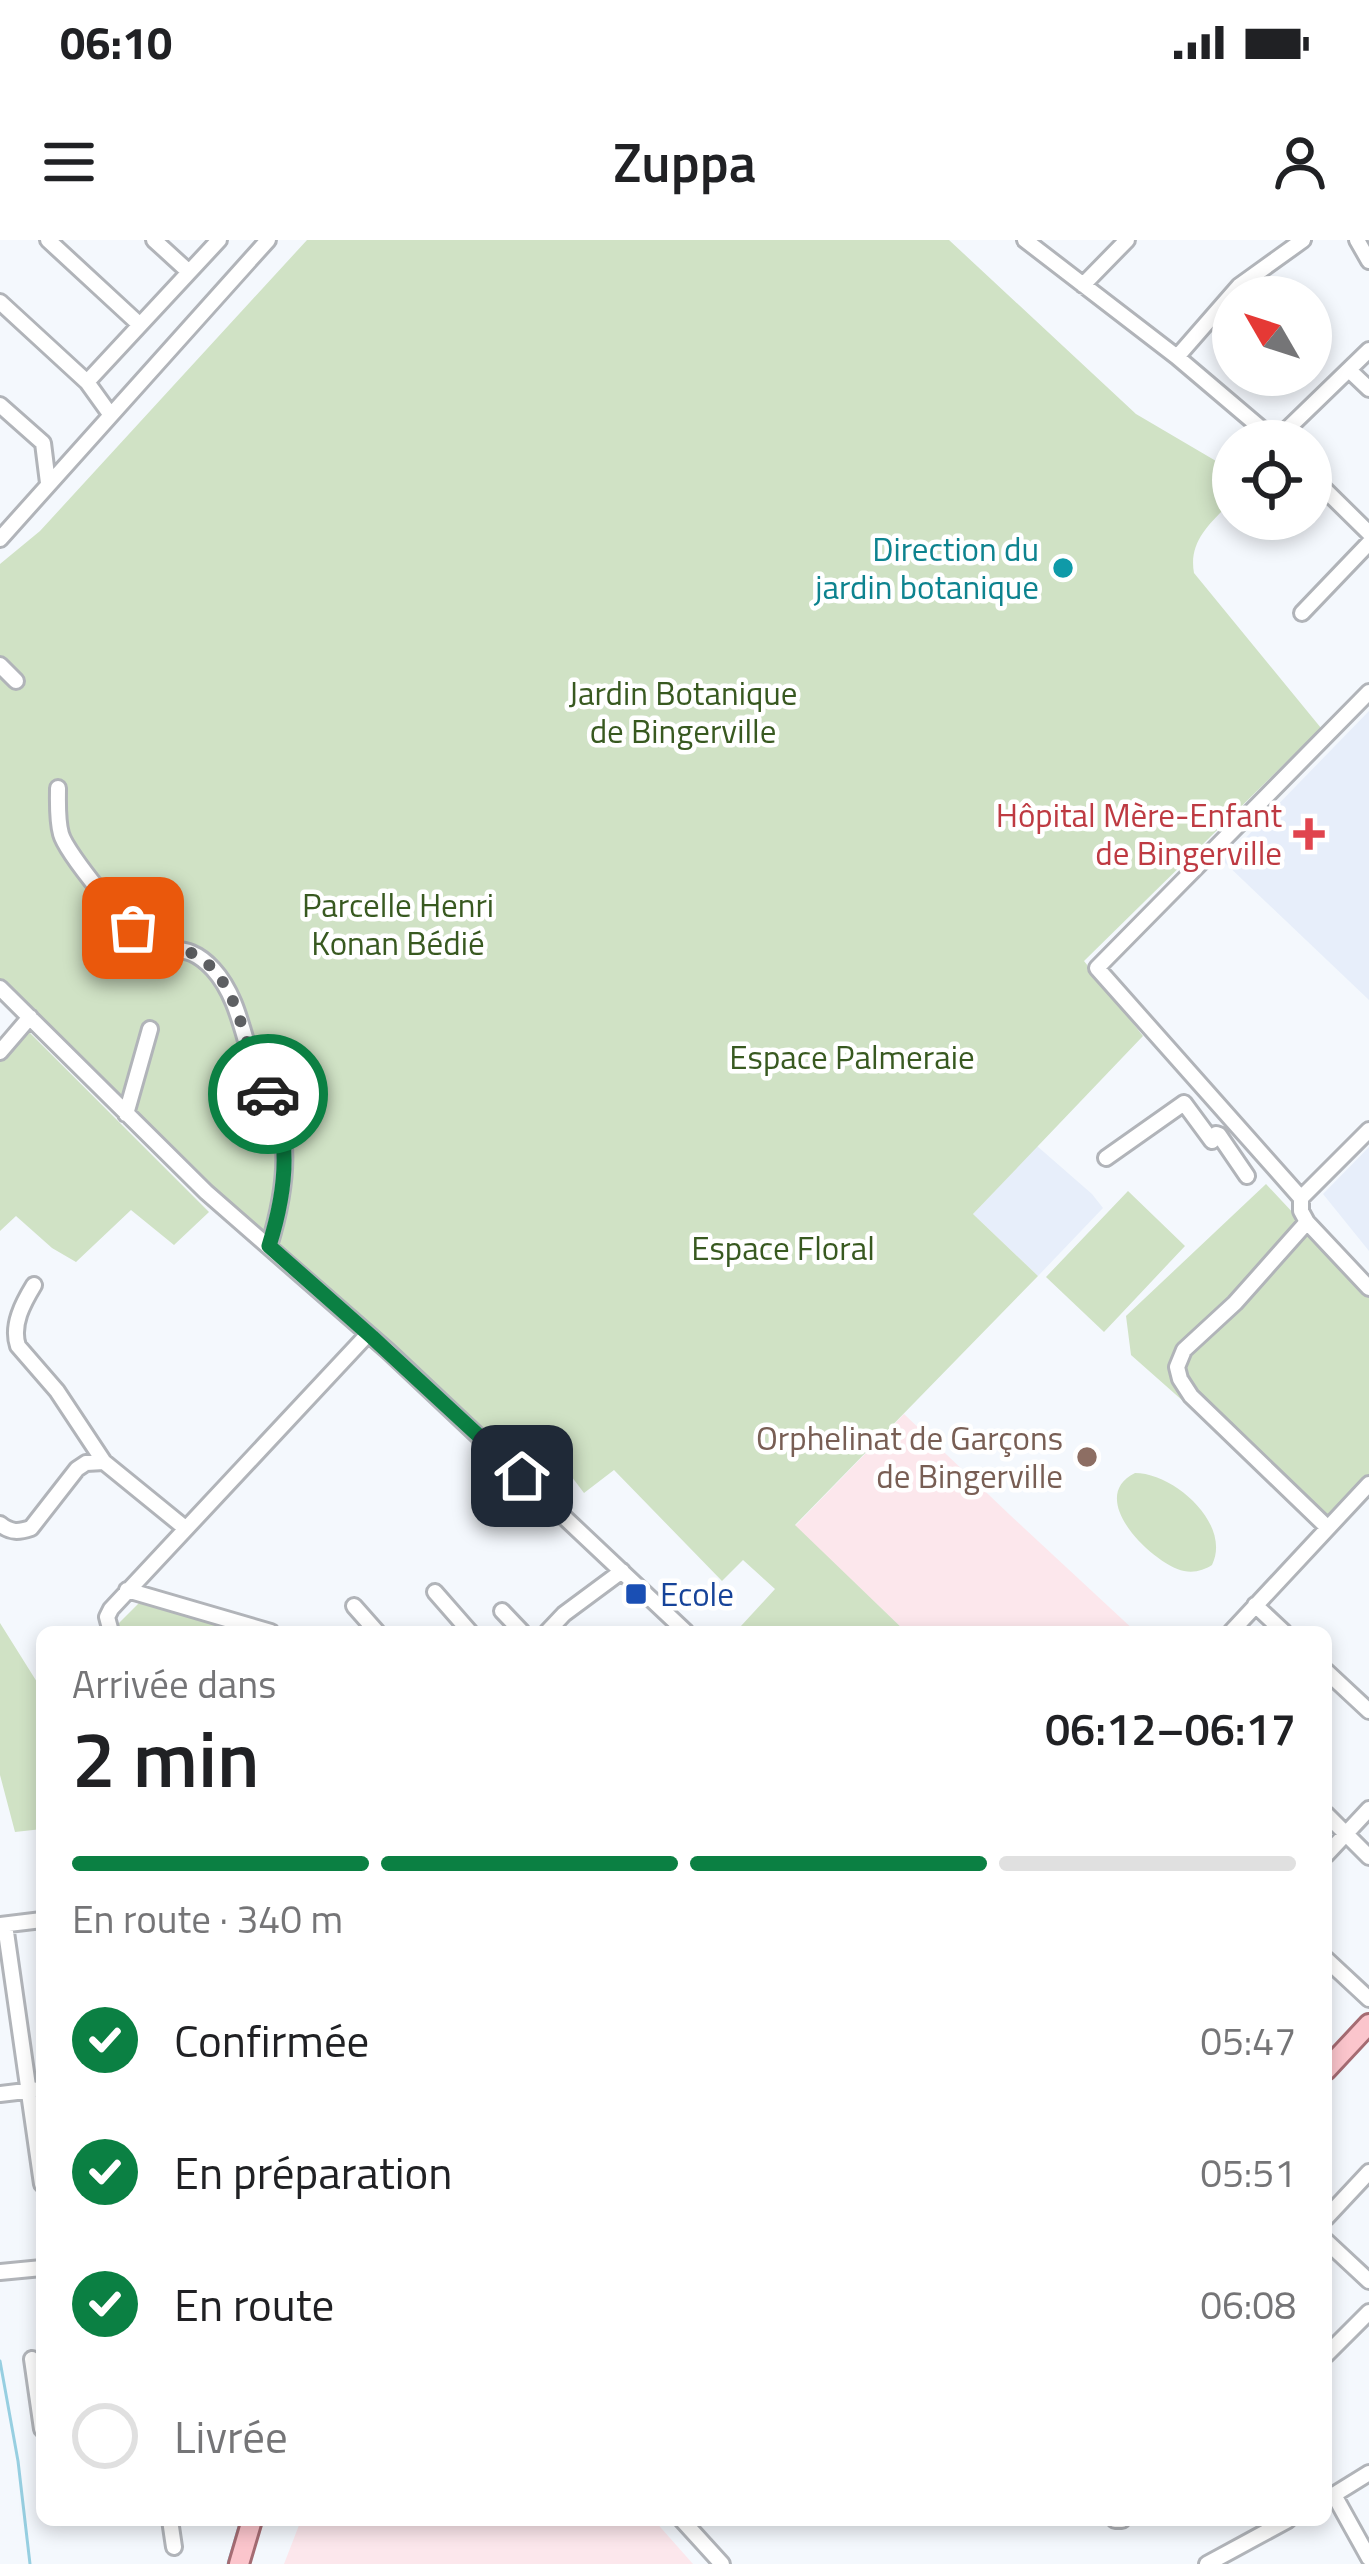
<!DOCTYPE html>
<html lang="fr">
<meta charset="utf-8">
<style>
:root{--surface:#fff;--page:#f6f6f6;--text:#202124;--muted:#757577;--line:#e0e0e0;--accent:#0b8043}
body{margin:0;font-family:"Titillium Web",sans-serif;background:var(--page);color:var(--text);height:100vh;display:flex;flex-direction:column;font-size:45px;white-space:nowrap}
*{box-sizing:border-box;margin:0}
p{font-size:39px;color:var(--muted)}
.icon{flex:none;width:66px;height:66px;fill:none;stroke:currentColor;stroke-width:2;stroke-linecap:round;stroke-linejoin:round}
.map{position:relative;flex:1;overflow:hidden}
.sheet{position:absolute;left:36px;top:1386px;width:1296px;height:900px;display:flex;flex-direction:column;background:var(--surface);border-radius:18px;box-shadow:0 6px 18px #0003}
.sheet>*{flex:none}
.needle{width:78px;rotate:309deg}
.buttons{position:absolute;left:1212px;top:36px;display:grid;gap:24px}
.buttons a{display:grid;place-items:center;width:120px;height:120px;border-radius:50%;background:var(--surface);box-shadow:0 6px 18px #0003;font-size:60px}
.pin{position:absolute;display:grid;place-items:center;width:102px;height:102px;color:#fff;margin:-51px;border-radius:24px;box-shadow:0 6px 18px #0006}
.courier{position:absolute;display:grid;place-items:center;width:120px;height:120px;margin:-60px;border:9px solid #0b8043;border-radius:50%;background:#fff;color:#222;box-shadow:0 3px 15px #0007}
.head em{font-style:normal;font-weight:600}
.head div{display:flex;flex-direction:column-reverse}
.head{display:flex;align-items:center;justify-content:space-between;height:204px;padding:0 36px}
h1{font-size:78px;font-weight:600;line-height:90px}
.bar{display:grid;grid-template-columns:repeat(4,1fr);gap:18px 12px;align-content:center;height:144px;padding:0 36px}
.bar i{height:15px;border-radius:9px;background:var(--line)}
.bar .active{background:var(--accent)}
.bar p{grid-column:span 4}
ol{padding:0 36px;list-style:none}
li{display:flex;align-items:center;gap:36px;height:132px}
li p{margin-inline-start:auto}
li .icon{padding:12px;border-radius:50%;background:var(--accent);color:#fff;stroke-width:4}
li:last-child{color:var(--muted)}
li i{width:66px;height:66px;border:6px solid var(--line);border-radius:50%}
.status{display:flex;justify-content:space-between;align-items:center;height:84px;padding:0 60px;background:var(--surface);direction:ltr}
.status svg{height:33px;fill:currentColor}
header{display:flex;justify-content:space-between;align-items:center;height:156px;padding:0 36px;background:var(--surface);font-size:54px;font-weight:600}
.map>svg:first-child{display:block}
.built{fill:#e7eefa}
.education{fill:#fce7ec}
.green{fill:#d0e2c5}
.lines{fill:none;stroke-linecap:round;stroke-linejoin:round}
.stream{stroke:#97cfe1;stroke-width:3}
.minor-casing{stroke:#b1b4b9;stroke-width:20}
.major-casing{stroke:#a56c73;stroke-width:24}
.minor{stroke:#fff;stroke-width:14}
.major{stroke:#fbc5cc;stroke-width:18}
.done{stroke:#5d5f62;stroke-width:12;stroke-dasharray:0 21.6}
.route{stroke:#0b8043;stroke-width:15}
.culture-dot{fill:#0f9aa8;stroke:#fff;stroke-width:4.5}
.health-dot{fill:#e0444e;stroke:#fff;stroke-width:4.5}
.education-dot{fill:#8d6e63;stroke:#fff;stroke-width:4.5}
.transit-dot{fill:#1a4fb4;stroke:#fff;stroke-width:4.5}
.labels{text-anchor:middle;stroke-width:9;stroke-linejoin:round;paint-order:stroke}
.culture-label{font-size:33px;fill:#0d838f;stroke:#fff;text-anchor:end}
.park-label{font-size:33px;fill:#385920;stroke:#fff}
.health-label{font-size:33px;fill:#be3a42;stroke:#fff;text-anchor:end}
.education-label{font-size:33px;fill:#785e54;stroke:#fff;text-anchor:end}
.transit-label{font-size:33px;fill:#164399;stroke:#fff;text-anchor:start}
</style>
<div class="status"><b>06:10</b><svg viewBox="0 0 49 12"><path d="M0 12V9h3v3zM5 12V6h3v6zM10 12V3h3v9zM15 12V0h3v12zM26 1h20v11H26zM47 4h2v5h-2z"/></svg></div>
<header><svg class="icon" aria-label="menu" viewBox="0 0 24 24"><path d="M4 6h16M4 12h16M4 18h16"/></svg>Zuppa<svg class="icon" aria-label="person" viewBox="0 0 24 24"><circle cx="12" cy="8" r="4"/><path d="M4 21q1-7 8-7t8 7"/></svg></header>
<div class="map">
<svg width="1369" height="2324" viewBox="0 0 1369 2324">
<rect width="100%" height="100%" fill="#f4f8fd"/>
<path class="built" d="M1369 471V760L1223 621Z
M1037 906 1092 954 1103 968 1038 1036 973 974Z
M1369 907V1011L1323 954Z"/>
<path class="education" d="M904 1174 1010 1275 1136 1392H906L795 1286Z
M301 2280H654L693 2324H284Z"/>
<path class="green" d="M307 0H949L1136 174 1233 231V260C1212 282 1188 300 1194 333L1321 488 1084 721 1143 796 973 974 1038 1036 795 1285 906 1392H747L741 1386 775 1349 743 1320 722 1341 614 1230 584 1253 550 1208 524 1233 370 1099 0 752V324L40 291Z
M28 791 209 972 174 1005 131 970 76 1022 52 1008 16 976 0 991V822Z
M1266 944 1369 1054V1237L1322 1284 1131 1115 1126 1076Z
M1128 951 1185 1006 1104 1092 1046 1037Z
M1135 1233C1174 1233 1232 1284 1212 1325 1204 1330 1195 1333 1184 1331 1154 1325 1084 1258 1135 1233Z
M142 1360 236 1392H110Z
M0 1383 42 1450V1589L15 1592 0 1535Z"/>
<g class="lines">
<path class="stream" d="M0 2121 18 2221 30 2324
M228 2324 241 2280"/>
<defs>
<path id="minor" d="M48 0 140 85
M154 0 189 32
M1025 0 1177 117 1276 201
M1357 0 1369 21
M1083 45 1127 0
M0 62 87 142 110 174
M1177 117 1239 46 1303 0
M1349 130 1369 149
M87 142 219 0
M0 165 43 203 48 243
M1275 201 1369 110
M1311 236 1369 293
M0 299 268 0
M1302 373 1369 303
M0 425 16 441
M1369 452 1097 728 1301 958V971L1307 982 1369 1048
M58 548C58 563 57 580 61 594 66 613 130 691 147 701 171 716 186 700 213 729 236 754 242 790 252 821 259 842 274 858 280 879 290 919 281 967 269 1006
M0 748 206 952 388 1111 686 1392
M0 812 30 777
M126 874 150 789
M1216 894 1219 895 1247 936
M1106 918 1184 863 1212 901 1219 895
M1301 958 1369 890
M1307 982 1235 1063 1184 1110 1177 1127 1180 1139 1191 1156 1328 1288
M34 1045C23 1063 11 1085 18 1106L57 1151 104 1222 185 1288
M0 1284C11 1293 19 1292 31 1288L77 1229 86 1223 104 1222
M127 1350 271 1392
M435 1352 470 1392
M1255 1365 1284 1392
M354 1366 377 1392
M502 1371 522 1392
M111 1392 107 1377 111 1369 368 1094
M547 1392 564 1374 622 1331
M1231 1392 1369 1244
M1326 1431 1369 1471
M1326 1574 1369 1617
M1326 1615 1369 1569
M0 1685 42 1680
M5 1685 42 1944
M1326 1719 1369 1759
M0 1854 42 1849
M1326 1978 1369 1932
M1326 2001 1369 2041
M0 2032 42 2028
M1326 2115 1369 2072
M32 2119 42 2189
M1334 2255 1369 2318
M1327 2259 1369 2233
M170 2280 174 2307
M682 2280 722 2324
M1115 2280H1122
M1207 2324 1288 2280"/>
<path id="major" d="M1326 1830 1369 1784
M239 2324 252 2280"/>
</defs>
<use href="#minor" class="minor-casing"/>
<use href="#major" class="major-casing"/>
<use href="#minor" class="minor"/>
<use href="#major" class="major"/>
</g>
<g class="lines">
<path class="done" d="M133 688C158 715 182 700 208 724 244 758 243 813 268 854"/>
<path class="route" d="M268 854C294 898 284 958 269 1006L372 1097 522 1236"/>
</g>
<circle class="culture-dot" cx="1063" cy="328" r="12"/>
<path class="health-dot" d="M1303 576h12v12h12v12h-12v12h-12v-12h-12v-12h12z"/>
<circle class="education-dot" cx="1087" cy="1217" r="12"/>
<rect class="transit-dot" x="624" y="1342" width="24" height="24" rx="6"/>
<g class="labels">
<g class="culture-label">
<text x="1039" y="321">Direction du<tspan x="1039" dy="38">jardin botanique</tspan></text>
</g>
<g class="park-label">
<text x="683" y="465">Jardin Botanique<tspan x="683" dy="38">de Bingerville</tspan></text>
<text x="398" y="677">Parcelle Henri<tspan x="398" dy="38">Konan Bédié</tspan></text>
<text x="852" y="829">Espace Palmeraie</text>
<text x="783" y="1020">Espace Floral</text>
</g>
<g class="health-label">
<text x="1282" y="587">Hôpital Mère-Enfant<tspan x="1282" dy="38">de Bingerville</tspan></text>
</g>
<g class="education-label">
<text x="1063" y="1210">Orphelinat de Garçons<tspan x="1063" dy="38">de Bingerville</tspan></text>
</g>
<g class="transit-label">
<text x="660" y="1366">Ecole</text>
</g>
</g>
</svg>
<div class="buttons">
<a><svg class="needle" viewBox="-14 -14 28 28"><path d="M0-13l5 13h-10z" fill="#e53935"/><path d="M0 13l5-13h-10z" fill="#757577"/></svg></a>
<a><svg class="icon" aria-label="locate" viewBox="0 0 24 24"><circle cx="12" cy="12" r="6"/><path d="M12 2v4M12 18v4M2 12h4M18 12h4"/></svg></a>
</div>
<div class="pin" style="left:133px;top:688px;background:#ea580c"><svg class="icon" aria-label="bag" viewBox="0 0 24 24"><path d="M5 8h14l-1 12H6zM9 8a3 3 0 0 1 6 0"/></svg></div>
<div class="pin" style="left:522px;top:1236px;background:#1f2937"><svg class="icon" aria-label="home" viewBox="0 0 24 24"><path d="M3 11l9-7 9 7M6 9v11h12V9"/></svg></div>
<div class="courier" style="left:268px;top:854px"><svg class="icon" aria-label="car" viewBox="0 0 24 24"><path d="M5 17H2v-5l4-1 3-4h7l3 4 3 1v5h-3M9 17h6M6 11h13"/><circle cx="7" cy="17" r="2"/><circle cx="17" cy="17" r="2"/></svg></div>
<section class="sheet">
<div class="head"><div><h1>2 min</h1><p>Arrivée dans</p></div><em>06:12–06:17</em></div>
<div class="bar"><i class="active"></i><i class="active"></i><i class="active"></i><i></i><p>En route · 340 m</p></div>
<ol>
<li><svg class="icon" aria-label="check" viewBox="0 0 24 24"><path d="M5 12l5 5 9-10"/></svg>Confirmée<p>05:47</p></li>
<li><svg class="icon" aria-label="check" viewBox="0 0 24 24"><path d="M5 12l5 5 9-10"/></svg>En préparation<p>05:51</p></li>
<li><svg class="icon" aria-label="check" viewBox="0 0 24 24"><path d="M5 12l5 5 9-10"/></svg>En route<p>06:08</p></li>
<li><i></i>Livrée</li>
</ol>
</section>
</div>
